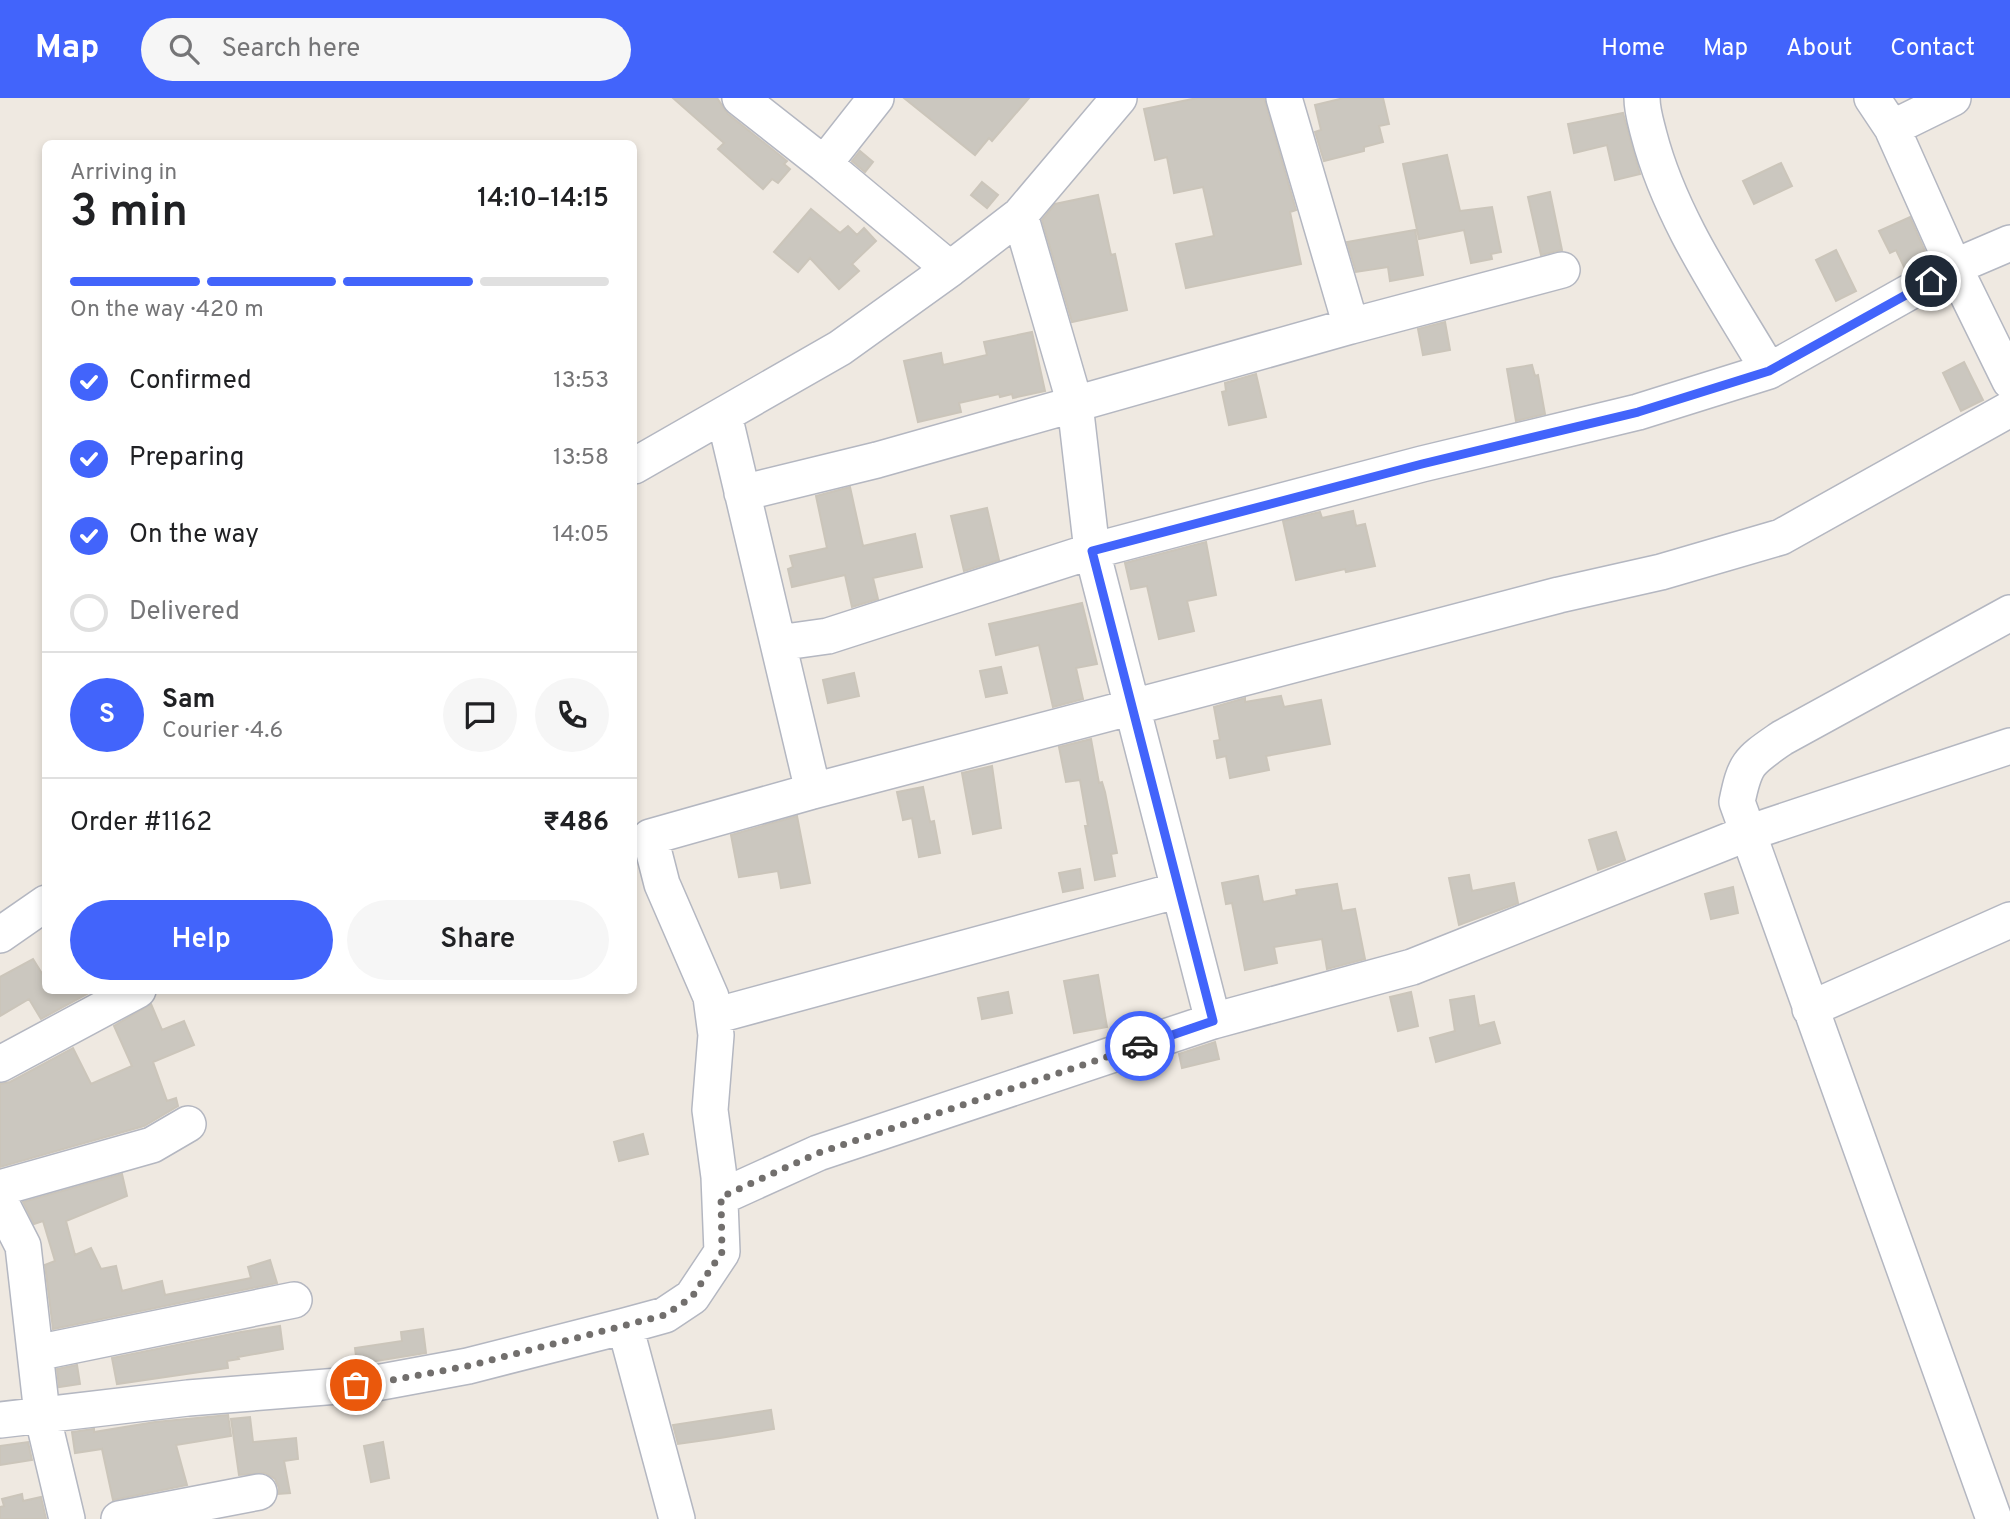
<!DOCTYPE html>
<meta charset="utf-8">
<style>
:root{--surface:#fff;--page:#f6f6f6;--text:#202124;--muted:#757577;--line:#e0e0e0;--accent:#4264fb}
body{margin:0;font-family:Overpass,sans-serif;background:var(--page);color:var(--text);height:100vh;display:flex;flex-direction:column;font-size:26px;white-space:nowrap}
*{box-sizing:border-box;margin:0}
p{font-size:23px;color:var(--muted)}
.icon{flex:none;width:38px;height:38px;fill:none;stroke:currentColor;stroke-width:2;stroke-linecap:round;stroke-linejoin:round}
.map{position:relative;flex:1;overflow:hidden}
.drawer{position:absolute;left:42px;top:42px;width:595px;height:854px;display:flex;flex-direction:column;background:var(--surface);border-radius:10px;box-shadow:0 4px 10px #0003}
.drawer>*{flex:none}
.pin{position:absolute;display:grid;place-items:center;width:60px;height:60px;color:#fff;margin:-30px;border:4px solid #fff;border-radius:50%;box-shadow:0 2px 7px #0007}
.courier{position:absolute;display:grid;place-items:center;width:70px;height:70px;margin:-35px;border:5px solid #4264fb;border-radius:50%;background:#fff;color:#222;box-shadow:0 2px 9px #0007}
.head em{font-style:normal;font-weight:600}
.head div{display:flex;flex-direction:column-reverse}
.head{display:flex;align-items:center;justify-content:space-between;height:119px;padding:0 28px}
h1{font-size:46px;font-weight:600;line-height:52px}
.bar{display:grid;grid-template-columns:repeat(4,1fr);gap:10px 7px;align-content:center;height:84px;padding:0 28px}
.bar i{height:9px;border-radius:5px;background:var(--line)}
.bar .active{background:var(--accent)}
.bar p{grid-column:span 4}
.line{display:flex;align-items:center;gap:18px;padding:0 28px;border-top:2px solid var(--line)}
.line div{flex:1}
.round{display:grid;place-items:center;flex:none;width:74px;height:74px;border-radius:37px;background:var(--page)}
ol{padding:0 28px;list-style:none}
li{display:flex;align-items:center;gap:21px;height:77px}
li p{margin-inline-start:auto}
li .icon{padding:7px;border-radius:50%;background:var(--accent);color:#fff;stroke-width:4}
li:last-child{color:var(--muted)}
li i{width:38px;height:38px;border:4px solid var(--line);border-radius:50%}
.button{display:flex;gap:14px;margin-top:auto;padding:14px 28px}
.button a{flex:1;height:80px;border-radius:42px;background:var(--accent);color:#fff;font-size:28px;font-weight:600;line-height:80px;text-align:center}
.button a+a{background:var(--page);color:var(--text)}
header{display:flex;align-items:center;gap:42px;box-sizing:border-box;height:98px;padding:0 35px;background:var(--accent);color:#fff}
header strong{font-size:33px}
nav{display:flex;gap:38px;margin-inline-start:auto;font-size:24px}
.search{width:490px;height:63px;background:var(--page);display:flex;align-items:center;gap:18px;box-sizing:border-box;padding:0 24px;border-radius:38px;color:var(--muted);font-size:26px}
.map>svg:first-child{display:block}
.building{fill:#cbc7bf;stroke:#cbc5ba;stroke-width:2}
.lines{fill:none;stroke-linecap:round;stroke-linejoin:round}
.minor-casing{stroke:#b4b7c1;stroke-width:38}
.minor{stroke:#fff;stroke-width:35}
.done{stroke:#726f6d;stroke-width:7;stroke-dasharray:0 12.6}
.route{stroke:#4264fb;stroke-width:9}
</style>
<header>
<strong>Map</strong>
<div class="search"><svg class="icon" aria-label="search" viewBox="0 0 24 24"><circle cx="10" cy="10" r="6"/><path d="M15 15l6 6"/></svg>Search here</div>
<nav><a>Home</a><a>Map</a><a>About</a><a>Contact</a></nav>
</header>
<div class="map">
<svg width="2010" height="1421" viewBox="0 0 2010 1421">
<rect width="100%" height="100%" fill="#efe9e1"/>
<path class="building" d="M673 0H717L728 16 787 63 784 66 790 71 778 85 772 81 763 91 718 51 724 45Z
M904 0H1029L992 43 989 40 975 57Z
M1197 0H1264L1296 112 1290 114 1301 166 1186 190 1176 146 1214 138 1203 89 1174 95 1167 59 1155 62 1144 11Z
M1344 0H1383L1389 26 1379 28 1383 44 1364 49V53L1324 63 1315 34 1321 32 1315 7Z
M1623 15 1640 76 1615 82 1607 47 1574 55 1568 26Z
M860 53 873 64 865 74 852 63Z
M1447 57 1460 113 1492 109 1501 154 1491 156 1492 161 1471 165 1464 132 1419 141 1403 66Z
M1781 65 1792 88 1754 106 1743 83Z
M982 84 998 97 987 110 971 97Z
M1550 94 1562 152 1541 157 1528 99Z
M1098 97 1111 157 1115 156 1127 212 1072 224 1042 122 1055 106Z
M811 111 840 135 848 128 857 137 864 130 876 143 852 166 859 173 839 191 810 160 798 174 774 154Z
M1910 119 1928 160 1906 173 1896 152 1890 155 1879 133Z
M1415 132 1423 177 1390 183 1388 169 1356 174 1347 144Z
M1836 152 1856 193 1836 203 1816 162Z
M1445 224 1450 252 1423 257 1418 231Z
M1032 234 1045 293 1013 300 1012 296 1000 299 999 296 959 305 961 314 918 324 904 263 941 255 943 267 987 257 984 244Z
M1964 264 1983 302 1961 313 1943 275Z
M1532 267 1535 278 1538 277 1545 316 1516 323 1507 271Z
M1256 276 1266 319 1229 327 1222 294 1226 293 1225 285Z
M850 389 863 448 915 436 922 469 873 480 878 501 852 509 845 477 792 489 788 471 793 469 790 458 827 450 816 398Z
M987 410 999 462 964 473 951 418Z
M1353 413 1356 428 1365 426 1375 468 1346 474 1345 471 1296 482 1283 423 1320 414 1322 420Z
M1206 444 1216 497 1187 503 1194 533 1159 541 1147 488 1131 491 1125 465Z
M1082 505 1097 566 1076 570 1083 601 1053 609 1039 547 996 557 989 526Z
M1001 569 1007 595 986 599 980 573Z
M854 575 859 598 828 605 823 582Z
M1281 598 1284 609 1321 602 1330 646 1266 658 1269 672 1230 680 1226 658 1217 660 1214 643 1220 642 1214 609 1245 600V604Z
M1091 641 1099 685 1102 684 1105 694 1117 755 1111 756 1115 778 1095 782 1085 728H1088L1080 682 1066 684 1059 649Z
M992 668 1001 730 973 736 962 675Z
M923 689 930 724 934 723 940 755 919 759 912 720 903 722 897 694Z
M797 718 810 785 781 790 778 773 739 779 731 737Z
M1616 734 1625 762 1598 772 1589 742Z
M1080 771 1083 790 1063 794 1059 775Z
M1469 777 1472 793 1514 785 1518 805 1459 827 1449 780Z
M1258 778 1263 804 1297 797 1296 792 1337 786 1342 813 1355 811 1365 861 1327 871 1322 841 1274 849 1277 865 1245 872 1232 805 1226 806 1222 785Z
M1733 789 1738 815 1711 821 1705 796Z
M33 861 46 882V892L53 894 94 892 41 921 29 901 0 918V879Z
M1098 877 1107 929 1074 935 1064 883Z
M1008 894 1012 915 982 921 978 900Z
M1411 894 1418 928 1398 933 1390 899Z
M1474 898 1479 928 1494 924 1500 945 1436 964 1430 940 1455 933 1450 902Z
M151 906 162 932 184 923 194 947 153 964 167 1003 176 1000 178 1008 144 1028 0 1069V986L10 984 73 950 91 986 132 968 114 928Z
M1215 944 1219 961 1182 970 1179 956Z
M643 1036 648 1056 619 1063 614 1044Z
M122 1076 127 1098 66 1123 75 1157 91 1150 101 1171 116 1168 122 1193 162 1183 165 1197 251 1180 248 1169 270 1162 277 1185 53 1231 45 1167 55 1163 43 1123 34 1126 23 1104Z
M280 1228 283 1251 238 1259 239 1261 227 1263 228 1270 117 1286 112 1260 241 1234Z
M423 1231 426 1255 357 1266 355 1250 402 1243 401 1234Z
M77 1267 80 1286 59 1289 57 1271Z
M771 1312 774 1331 720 1340 678 1346 673 1327Z
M228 1317 231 1338 176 1347 187 1387 113 1402 102 1351 75 1355 72 1334 94 1331V1334L155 1324Z
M250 1319 253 1344 296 1340 298 1361 284 1363 290 1395 278 1396 279 1390 275 1381 265 1375 239 1377 231 1321Z
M28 1344 32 1362 0 1367V1348Z
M383 1344 389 1380 371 1384 364 1348Z
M22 1396 23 1403 41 1399 46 1421H0V1409L4 1408 2 1401Z"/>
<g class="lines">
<defs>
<path id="minor" d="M740 0 824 66 950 171
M1642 0C1642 13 1646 25 1649 37 1671 122 1725 198 1769 273
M1872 0 1892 30 1954 169 2010 283
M1892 30 1953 0
M824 66 876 0
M1020 117 1075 306 1092 453 1213 923
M1351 228 1562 172
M724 317 813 693
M634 368 840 250 950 171 1020 117 1119 0
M742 395 877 362 1351 228 1284 0
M778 545 828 538 1092 453 1422 366 1638 314 1769 273 1954 169 2010 145
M0 837 46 805
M1810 911 2010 822
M714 918 1179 792
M0 966 138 892
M0 1090 152 1047 188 1026
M721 1099 818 1055 1213 923 1412 869 1748 735 2010 648
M0 1103 23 1148 42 1316 67 1421
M625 1228 677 1421
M36 1255 294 1202
M0 1322 188 1300 376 1285 468 1268 625 1228 665 1217 692 1199 722 1154 719 1079 710 1012 716 937 711 899 662 786 650 739 813 693 1559 497 1661 474 1781 439 2010 311
M119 1421 259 1394
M1994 1421 1737 704C1745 664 1749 663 1782 640L2010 515"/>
</defs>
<use href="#minor" class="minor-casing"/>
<use href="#minor" class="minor"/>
</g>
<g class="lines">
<path class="done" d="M356 1287 376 1285 468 1268 665 1217 692 1199 722 1154 721 1099 818 1055 1140 948"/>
<path class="route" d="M1140 948 1213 923 1092 453 1422 366 1638 314 1769 273 1931 183"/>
</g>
</svg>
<div class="pin" style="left:356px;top:1287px;background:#ea580c"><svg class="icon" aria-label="bag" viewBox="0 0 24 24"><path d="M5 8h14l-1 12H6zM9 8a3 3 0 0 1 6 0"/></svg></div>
<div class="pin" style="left:1931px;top:183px;background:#1f2937"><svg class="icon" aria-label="home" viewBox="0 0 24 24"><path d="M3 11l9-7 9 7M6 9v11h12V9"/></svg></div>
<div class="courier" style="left:1140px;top:948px"><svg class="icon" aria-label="car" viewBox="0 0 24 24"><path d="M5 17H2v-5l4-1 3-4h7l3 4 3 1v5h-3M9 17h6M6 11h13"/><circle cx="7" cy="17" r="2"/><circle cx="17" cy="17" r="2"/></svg></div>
<section class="drawer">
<div class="head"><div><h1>3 min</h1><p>Arriving in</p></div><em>14:10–14:15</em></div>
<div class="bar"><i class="active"></i><i class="active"></i><i class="active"></i><i></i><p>On the way · 420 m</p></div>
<ol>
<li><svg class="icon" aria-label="check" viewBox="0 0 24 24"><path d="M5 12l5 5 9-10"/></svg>Confirmed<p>13:53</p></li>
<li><svg class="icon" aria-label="check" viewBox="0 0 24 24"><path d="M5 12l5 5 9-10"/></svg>Preparing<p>13:58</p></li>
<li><svg class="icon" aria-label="check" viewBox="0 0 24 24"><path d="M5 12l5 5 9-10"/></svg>On the way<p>14:05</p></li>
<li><i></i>Delivered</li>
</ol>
<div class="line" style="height:126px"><b class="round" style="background:var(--accent);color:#fff">S</b><div><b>Sam</b><p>Courier · 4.6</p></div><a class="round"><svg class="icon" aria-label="chat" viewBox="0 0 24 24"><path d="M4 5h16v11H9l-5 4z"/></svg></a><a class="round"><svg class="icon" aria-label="phone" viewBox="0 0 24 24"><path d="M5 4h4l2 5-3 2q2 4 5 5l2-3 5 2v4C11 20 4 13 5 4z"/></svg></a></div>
<div class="line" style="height:91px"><div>Order #1162</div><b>₹486</b></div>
<div class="button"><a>Help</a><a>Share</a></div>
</section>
</div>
